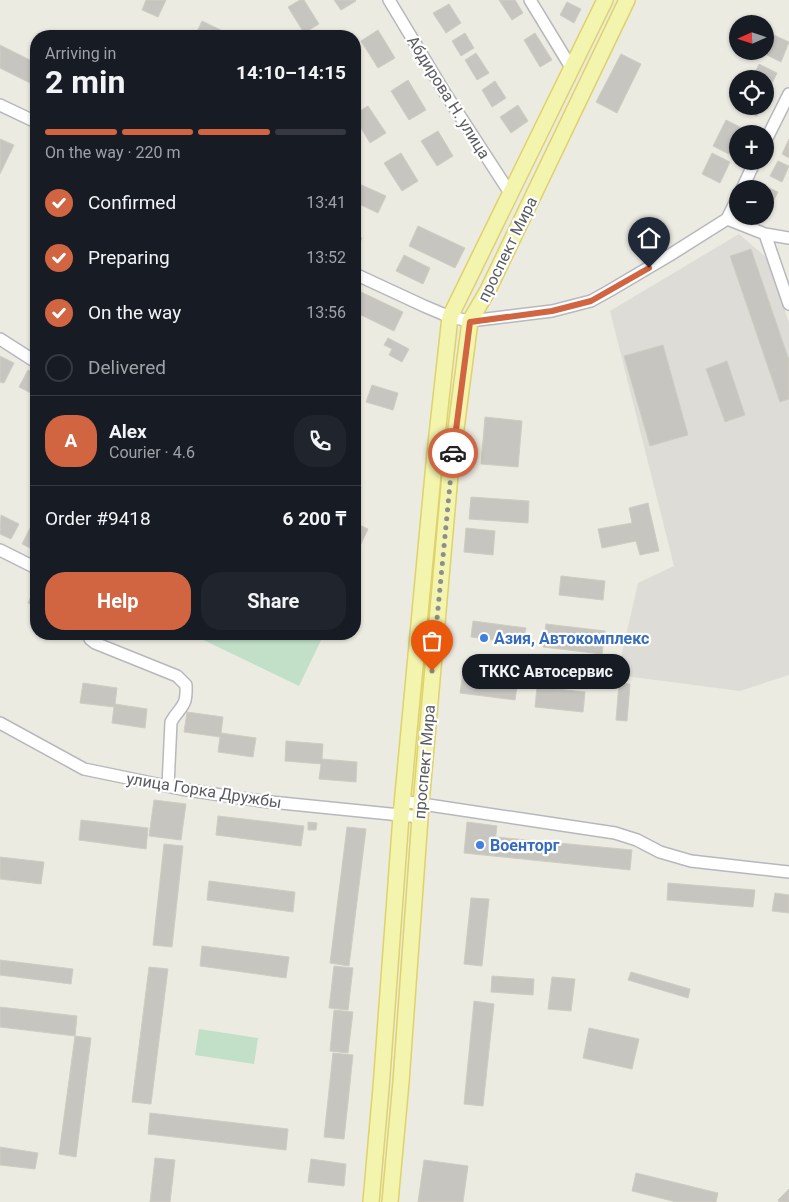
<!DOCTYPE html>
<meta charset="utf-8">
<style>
:root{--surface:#171b24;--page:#20242c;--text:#f1f3f6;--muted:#9ea1a6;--line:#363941;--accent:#d26541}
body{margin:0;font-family:Roboto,sans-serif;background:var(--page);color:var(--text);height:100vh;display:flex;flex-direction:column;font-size:19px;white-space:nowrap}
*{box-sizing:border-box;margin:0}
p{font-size:16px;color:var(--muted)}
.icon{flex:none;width:28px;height:28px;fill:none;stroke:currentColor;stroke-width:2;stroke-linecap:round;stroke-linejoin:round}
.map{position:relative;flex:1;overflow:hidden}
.sheet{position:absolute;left:30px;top:30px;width:331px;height:610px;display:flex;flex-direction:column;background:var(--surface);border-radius:20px;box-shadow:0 1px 4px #0004}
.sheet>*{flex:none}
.needle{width:32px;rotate:267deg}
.controls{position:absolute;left:729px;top:15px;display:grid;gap:10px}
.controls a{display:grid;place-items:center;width:45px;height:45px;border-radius:50%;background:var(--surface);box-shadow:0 1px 4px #0004;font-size:25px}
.pin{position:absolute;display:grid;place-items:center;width:42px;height:42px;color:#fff;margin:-51px -21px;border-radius:50% 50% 50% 0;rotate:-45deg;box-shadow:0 0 5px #0007}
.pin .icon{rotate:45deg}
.courier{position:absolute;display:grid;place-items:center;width:50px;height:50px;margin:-25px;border:4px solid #d26541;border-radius:50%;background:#fff;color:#222;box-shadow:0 1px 6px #0007}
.bubble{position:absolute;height:35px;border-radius:18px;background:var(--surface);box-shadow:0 1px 4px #0004;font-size:16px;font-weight:700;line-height:35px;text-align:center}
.overview em{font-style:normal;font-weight:700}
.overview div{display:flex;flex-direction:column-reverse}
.overview{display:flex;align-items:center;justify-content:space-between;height:85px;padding:0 15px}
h1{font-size:32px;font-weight:700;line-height:38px}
.bar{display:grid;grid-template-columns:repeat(4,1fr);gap:8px 5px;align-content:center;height:60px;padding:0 15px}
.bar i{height:6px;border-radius:4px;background:var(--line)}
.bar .selected{background:var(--accent)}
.bar p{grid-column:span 4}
.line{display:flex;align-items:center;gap:12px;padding:0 15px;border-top:1px solid var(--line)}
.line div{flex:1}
.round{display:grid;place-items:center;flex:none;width:52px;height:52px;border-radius:20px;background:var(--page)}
ol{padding:0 15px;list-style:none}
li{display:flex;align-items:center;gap:15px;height:55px}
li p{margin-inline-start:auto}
li .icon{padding:5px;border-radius:50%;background:var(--accent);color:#fff;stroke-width:4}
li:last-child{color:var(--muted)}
li i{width:28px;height:28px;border:2px solid var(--line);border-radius:50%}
.primary-button{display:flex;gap:10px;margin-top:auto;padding:10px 15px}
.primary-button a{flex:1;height:58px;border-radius:20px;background:var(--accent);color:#fff;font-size:20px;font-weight:700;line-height:58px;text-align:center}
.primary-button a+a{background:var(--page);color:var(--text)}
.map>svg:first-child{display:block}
.industrial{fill:#dddcd6}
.green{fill:#c1e0c7}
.building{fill:#c7c5bf;stroke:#cfcdc1}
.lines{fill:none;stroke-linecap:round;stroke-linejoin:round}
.minor-casing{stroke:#b7b8bd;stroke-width:14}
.major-casing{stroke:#dfd268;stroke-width:18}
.minor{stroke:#fff;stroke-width:11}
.major{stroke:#f3f4ae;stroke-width:15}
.done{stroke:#8d8e8e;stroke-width:5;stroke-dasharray:0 9}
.route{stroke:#d26541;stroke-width:6}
.shop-dot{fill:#3f7fe0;stroke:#fff;stroke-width:2}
.labels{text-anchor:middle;stroke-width:4.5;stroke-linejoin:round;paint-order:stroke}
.street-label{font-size:16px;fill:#5a5c61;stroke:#fff}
.shop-label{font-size:16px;font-weight:bold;fill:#366cbe;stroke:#fff;text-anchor:start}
</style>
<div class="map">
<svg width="789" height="1202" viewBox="0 0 789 1202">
<rect width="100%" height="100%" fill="#ebebe2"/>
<path class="industrial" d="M739 234 768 259 789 323V675L740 691 617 675 638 583 674 566 610 311Z"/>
<path class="green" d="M191 634H324L299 686Z
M199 1029 258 1038 254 1064 195 1055Z"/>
<path class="building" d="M146 0H166L158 17 142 10Z
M300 0H304L319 24 304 33 288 7Z
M334 0H355L356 1 341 10Z
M499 0H515L523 13 512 20Z
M567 2 581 9 574 23 560 15Z
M449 4 461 23 446 33 433 13Z
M202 21 233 36H195Z
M378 30 395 58 378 68 361 41Z
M465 33 474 48 461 56 452 41Z
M535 33 552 60 540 67 524 40Z
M774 35 789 42 781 62 765 54Z
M0 45 36 63V86L0 68Z
M476 53 489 73 477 80 465 60Z
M621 54 641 64 617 113 596 102Z
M759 64 777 73 768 92 765 91V79H752Z
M408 80 426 110 409 120 391 91Z
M495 81 506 98 492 107 482 90Z
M518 105 528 121 511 133 500 117Z
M368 106 386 133 370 143 355 118V114Z
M738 106H762L757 116Z
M726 120 746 130 744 134H738V148L733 156 713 146Z
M438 131 453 156 437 166 421 141Z
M0 139 14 145 0 174Z
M789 139V158L782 154Z
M401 153 418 181 402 191 384 163Z
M712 153 730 162 720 183 702 174Z
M778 161 789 166 782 182 770 176Z
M357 183 386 196 378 213 355 202V186Z
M765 186 778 192 770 208 765 205V189H763Z
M418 226 465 248 455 268 409 246Z
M355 235 362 238 355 253Z
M751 249 789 360V399L780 402 730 256Z
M404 255 430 268 423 284 396 271Z
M359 291 403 312 394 331 355 312V300Z
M388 338 409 349 402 362 389 355 392 349 384 345Z
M663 345 688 435 650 446 624 356Z
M0 356 14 363 4 383 0 382Z
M727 361 745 415 725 422 706 369Z
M28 370 36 374 35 395 19 387Z
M372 385 398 393 393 410 366 402Z
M485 417 522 421 518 467 481 464Z
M471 497 529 501 528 523 469 519Z
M648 503 659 551 640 555 636 541 602 548 598 529 632 523 629 508Z
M1 515 19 524 11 539 0 534Z
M355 523 368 529 360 546 355 544Z
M31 526 36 528V551L22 544Z
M466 528 495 531 493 555 464 552Z
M561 576 605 581 603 600 559 595Z
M34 590 36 591V607L28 603Z
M473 621 526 628 523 644 471 637Z
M546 624 605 631 602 654 543 647Z
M464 667 519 674 515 700 460 693Z
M83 683 117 688 115 704 147 709 145 728 112 723 114 707 80 703Z
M619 683 630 684 627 721 616 720Z
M537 687 585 692 583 712 535 707Z
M187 712 223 717 221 733 256 738 253 757 218 752 220 737 184 732Z
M286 741 323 744 322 759 357 762 356 782 319 779 321 764 285 761Z
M154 800 186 804 181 840 149 836Z
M218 816 304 826 301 846 216 835Z
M81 820 148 828 146 849 79 840Z
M308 822 317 823 316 830H308Z
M467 822 497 826 493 856 464 853Z
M347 827 366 829 349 966 330 963Z
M496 837 632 850 630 870 493 856Z
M164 844 183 846 172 947 153 945Z
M0 857 44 862 41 884 0 879Z
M209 881 295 892 293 912 207 900Z
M668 883 755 890 753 907 667 900Z
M775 893 789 895V913L772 911Z
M471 898 489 899 482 966 464 964Z
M202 946 289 957 286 978 200 966Z
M0 960 73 969 71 984 0 975Z
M334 966 353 968 348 1010 329 1008Z
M149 967 168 969 151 1104 132 1102Z
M631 972 690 989 688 998 628 980Z
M492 976 534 979 533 995 491 992Z
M552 977 575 979 571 1011 548 1009Z
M474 1001 494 1004 483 1106 464 1104Z
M0 1007 77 1016 75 1036 0 1027Z
M334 1010 353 1012 348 1053 330 1051Z
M589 1028 639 1039 632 1069 583 1058Z
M75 1036 91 1038 76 1157 59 1154Z
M333 1053 353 1055 344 1139 324 1137Z
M150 1113 288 1129 286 1150 148 1134Z
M0 1147 38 1153 35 1169 0 1165Z
M155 1158 175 1160 170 1202H150Z
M311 1159 346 1164 344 1186 308 1182Z
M424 1160 468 1166 463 1202H418Z
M636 1173 718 1193 716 1202H676L632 1191Z
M789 1189V1202H779L778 1200Z"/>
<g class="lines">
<defs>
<path id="minor" d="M389 0 445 93 510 193
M530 0 572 69
M0 105 36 122
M765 142 789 94
M742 189 755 161
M738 197 727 219 765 234 789 304
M765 234 789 238
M355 274 424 306 450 317 470 321 552 311 591 301 609 291 670 255 727 219
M0 339 36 362
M0 550 36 568
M89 634 90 639 95 643 177 676 186 685C187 708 181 705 171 722L168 786
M0 723 84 769 181 789 261 801 420 817
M402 801 615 833 637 840 660 852 691 861 789 872"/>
<path id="major" d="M371 1202 381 1088 401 816 435 453 450 317 605 0
M390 1202 401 1082 421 804 450 475 470 321 488 290 627 0"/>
</defs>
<use href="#minor" class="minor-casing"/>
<use href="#major" class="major-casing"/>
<use href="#minor" class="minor"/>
<use href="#major" class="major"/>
</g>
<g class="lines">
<path class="done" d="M432 671 453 453"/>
<path class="route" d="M453 453 470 322 552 311 591 301 649 268"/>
</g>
<g class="shop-dot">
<circle cx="484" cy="638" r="5"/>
<circle cx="480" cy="845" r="5"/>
</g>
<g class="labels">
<g class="street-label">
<text transform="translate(449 97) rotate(58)" y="6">Абдирова Н. улица</text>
<text transform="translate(507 249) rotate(-64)" y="6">проспект Мира</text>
<text transform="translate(424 762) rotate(-85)" y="6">проспект Мира</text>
<text transform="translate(204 790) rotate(9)" y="6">улица Горка Дружбы</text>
</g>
<g class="shop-label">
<text x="494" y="644">Азия, Автокомплекс</text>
<text x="490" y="851">Военторг</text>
</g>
</g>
</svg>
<div class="controls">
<a><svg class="needle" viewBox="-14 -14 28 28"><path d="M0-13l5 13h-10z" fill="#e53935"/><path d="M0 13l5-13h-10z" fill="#9ea1a6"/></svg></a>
<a><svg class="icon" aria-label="locate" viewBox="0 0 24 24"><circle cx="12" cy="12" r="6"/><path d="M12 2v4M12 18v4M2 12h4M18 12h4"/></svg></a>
<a>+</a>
<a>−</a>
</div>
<div class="pin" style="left:432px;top:671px;background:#ea580c"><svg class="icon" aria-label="bag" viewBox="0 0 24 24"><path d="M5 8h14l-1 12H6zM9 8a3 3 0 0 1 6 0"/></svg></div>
<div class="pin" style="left:649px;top:268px;background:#1f2937"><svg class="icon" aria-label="home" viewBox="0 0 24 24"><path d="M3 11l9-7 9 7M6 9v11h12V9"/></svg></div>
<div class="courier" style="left:453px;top:453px"><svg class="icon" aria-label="car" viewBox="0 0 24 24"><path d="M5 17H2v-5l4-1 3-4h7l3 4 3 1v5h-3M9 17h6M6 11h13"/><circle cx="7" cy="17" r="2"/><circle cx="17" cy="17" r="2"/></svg></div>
<div class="bubble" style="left:462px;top:654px;width:168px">ТККС Автосервис</div>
<section class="sheet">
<div class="overview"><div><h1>2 min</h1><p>Arriving in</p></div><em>14:10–14:15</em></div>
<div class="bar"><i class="selected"></i><i class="selected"></i><i class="selected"></i><i></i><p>On the way · 220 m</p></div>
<ol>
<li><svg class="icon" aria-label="check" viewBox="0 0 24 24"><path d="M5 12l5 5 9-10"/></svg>Confirmed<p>13:41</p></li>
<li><svg class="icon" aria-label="check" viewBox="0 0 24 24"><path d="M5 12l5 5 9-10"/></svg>Preparing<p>13:52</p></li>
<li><svg class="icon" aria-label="check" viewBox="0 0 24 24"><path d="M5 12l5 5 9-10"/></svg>On the way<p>13:56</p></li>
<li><i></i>Delivered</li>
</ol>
<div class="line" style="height:90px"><b class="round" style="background:var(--accent);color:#fff">A</b><div><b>Alex</b><p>Courier · 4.6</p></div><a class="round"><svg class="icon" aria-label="phone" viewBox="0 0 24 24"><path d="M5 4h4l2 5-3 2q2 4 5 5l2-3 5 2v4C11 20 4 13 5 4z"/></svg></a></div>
<div class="line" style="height:65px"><div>Order #9418</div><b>6 200 ₸</b></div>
<div class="primary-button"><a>Help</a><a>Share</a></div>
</section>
</div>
